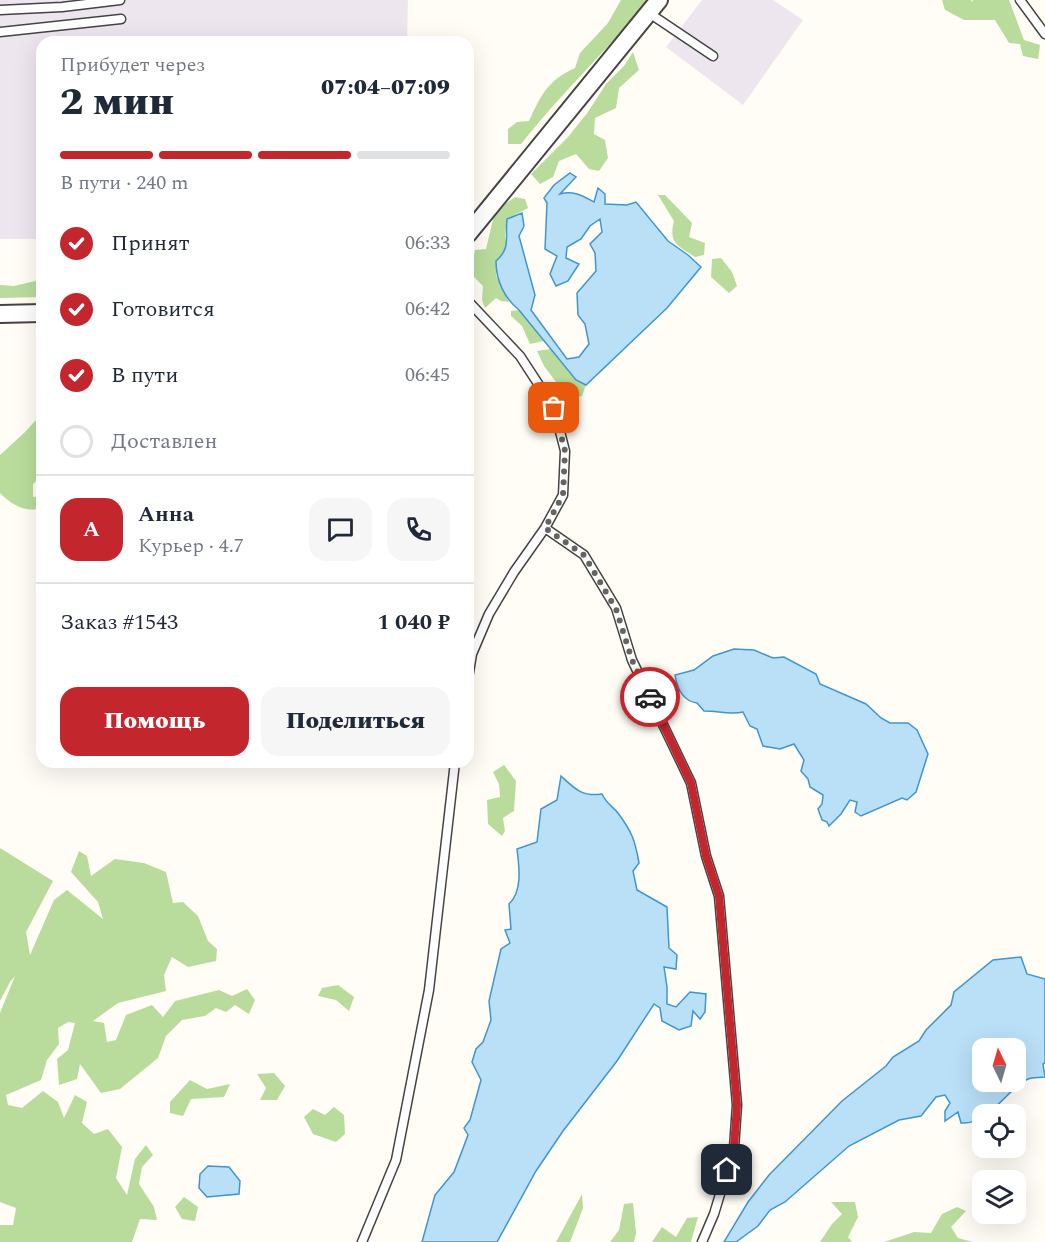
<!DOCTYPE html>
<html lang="ru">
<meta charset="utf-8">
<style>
:root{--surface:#fff;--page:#f6f6f7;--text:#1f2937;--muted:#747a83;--line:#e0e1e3;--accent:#c4262e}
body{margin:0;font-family:Spectral,serif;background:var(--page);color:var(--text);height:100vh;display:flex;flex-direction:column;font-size:22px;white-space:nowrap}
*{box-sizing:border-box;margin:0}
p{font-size:20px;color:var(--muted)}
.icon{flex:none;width:33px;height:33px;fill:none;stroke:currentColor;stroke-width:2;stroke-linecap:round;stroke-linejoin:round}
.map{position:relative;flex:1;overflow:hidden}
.sheet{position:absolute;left:36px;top:36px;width:438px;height:732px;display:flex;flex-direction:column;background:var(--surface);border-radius:18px;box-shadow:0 6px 24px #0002}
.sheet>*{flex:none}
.needle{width:39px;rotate:355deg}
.buttons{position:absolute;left:972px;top:1038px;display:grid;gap:12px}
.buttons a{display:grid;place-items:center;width:54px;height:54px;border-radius:12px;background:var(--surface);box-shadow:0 6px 24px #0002;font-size:30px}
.pin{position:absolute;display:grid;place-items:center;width:51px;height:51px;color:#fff;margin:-26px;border-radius:12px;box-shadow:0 3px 9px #0006}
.courier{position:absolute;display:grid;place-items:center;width:60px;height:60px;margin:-30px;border:4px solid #c4262e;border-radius:50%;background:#fff;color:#222;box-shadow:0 2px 8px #0007}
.head em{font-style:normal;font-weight:800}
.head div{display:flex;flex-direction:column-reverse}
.head{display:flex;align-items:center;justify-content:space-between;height:102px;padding:0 24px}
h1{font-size:39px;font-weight:800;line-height:45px}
.bar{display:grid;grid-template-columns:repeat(4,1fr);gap:9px 6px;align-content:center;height:72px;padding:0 24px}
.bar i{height:8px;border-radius:4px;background:var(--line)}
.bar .on{background:var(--accent)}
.bar p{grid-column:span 4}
.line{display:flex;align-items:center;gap:15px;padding:0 24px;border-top:2px solid var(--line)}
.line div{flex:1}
.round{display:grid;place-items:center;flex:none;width:63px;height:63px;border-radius:18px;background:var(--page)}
ol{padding:0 24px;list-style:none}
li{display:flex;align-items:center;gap:18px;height:66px}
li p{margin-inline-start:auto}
li .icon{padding:6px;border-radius:50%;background:var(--accent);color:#fff;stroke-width:4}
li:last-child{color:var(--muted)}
li i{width:33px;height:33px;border:3px solid var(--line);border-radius:50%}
.button{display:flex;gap:12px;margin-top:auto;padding:12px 24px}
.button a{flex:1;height:69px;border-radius:18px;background:var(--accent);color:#fff;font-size:24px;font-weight:800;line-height:69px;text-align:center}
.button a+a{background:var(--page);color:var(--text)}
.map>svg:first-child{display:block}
.industrial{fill:#eee6ef}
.forest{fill:#b9dc9c}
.water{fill:#b9e0f7;stroke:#3f96cf;stroke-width:1.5;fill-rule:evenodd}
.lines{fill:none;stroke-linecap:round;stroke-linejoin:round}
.service-casing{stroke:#444;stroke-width:11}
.minor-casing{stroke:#444;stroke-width:20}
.service{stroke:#fff;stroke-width:8}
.minor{stroke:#fff;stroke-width:16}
.done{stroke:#646461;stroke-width:6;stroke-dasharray:0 10.8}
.route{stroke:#c4262e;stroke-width:8}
</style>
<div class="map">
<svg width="1045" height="1242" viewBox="0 0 1045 1242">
<rect width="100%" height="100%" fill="#fffdf5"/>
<path class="industrial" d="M0 0H408L407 42H42V239H0Z
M702 0H773L803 20 743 105 666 47Z"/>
<path class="forest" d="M621 0H648C608 50 561 93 521 144H508V129L517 122 529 121C541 95 548 80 575 68L580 53 608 23Z
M942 0H971L972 2 973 0H1009L1024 40 1040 45 1038 59 1023 56 1020 44 1009 43 995 20H964L945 10Z
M633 52 639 70 619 88 616 108 595 118 594 134 605 140 608 158 599 171 589 169 576 154 559 161 553 177 540 184 531 174 568 137 588 112 606 84 624 66Z
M658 195H665L692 223 689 237 705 243 704 255 695 257C678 246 668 243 674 221Z
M515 197 525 199 528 208 507 219 505 236 507 248 496 275 509 302 501 301 496 298 485 308 482 300 483 286 470 273 475 250 486 249 495 211Z
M721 258 732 272 737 286 729 293 711 277 712 259Z
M39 280H42V297L0 298V285L14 286Z
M519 310 544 341 530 344 522 326 511 316V311Z
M551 349 576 380 586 385 582 396 569 399 544 366 537 351Z
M35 421 42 422V475L33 484V497L42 496V508C25 513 12 505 0 493V455L25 432Z
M504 765 516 781 514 811 503 818 505 831 502 836 488 824 487 800 500 797 499 784 493 772Z
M0 848 53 881 26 932 30 955 54 900 67 890 103 919 98 902 71 872 79 851 87 856 91 876 115 859 144 863 166 872 173 903 183 902 198 916 208 941 217 949 216 961 188 967 172 957 164 975 166 991 118 1003 93 1021 104 1023 107 1042 116 1040 126 1015 152 1005 163 1017 175 1001 219 990 232 996 247 989 255 1000 249 1014 235 1005 226 1012 216 1008 205 1016 182 1020 166 1036 158 1058 120 1089 101 1093 80 1064 77 1079 59 1085 57 1059 68 1050 75 1023 68 1022 58 1028 59 1044 47 1060 41 1080 6 1095 8 1105 22 1108 43 1091 58 1102 64 1118 75 1095 87 1102 82 1123 94 1134 108 1129 122 1147 116 1178 127 1195 135 1159 146 1145 153 1155 142 1167 139 1184 154 1207 157 1220 140 1219 132 1242H0V1225H13L16 1208 0 1202V1013L15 976 10 982 0 1001Z
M338 985 354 997 349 1011 336 1000 318 996 322 988Z
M274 1073 285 1086 277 1100H260L266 1088 257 1074Z
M190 1080 207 1089 230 1084 224 1097 191 1099 183 1116 170 1113V1102Z
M334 1107 344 1115 345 1134 336 1142 313 1134 304 1117 313 1109 325 1115Z
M582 1194 583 1208 570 1242H556Z
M184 1197 198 1207 195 1221 182 1219 175 1207Z
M831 1202H855L858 1217 848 1237 852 1242H820L832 1224 842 1214Z
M633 1203 636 1233 634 1242H610L619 1230 624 1204Z
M957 1207 966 1211 951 1227 958 1238 973 1242H884L914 1232 931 1233 942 1214Z
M698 1217 691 1242H652L662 1227 676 1237 687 1218Z"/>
<path class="water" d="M570 173 576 177 560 194C573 190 583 196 594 202L598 188 605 194V204L627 205 636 202 668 241 688 255 701 267 667 308 586 385 576 380 519 310C504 298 496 280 496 261 511 248 505 238 507 219L522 213 524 226 519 236 535 295 531 310 567 359 579 357 589 344 585 324 578 315 577 293 596 271 595 253 590 244 602 232 600 219 590 226 581 239 567 247 566 258 579 264 568 281 556 286 550 274 557 256 545 249 547 203 544 198 554 185Z
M734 649 754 650 773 658 784 657 816 674 820 684 866 704 881 718 890 723H908L917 730 928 754 916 792 907 800 902 798 861 816 855 812 857 802 850 800 841 814 829 826 827 822 822 820 818 809 822 804 823 795 810 787 808 779 801 771 804 760 794 744 780 749 763 746 757 729 750 726 743 712C730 715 718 711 704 711L697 703C683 701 677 688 675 675L694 670 713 656Z
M561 776C575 789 582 797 602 794 606 803 612 806 618 813 632 832 635 840 639 863L633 871 637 890 667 907 669 948 677 955 676 969 664 967 667 987V1004L676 1007 690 992 706 994 705 1012 700 1019 693 1011 691 1026 679 1030 662 1021 660 1008 654 1004 617 1061 563 1131 536 1171 497 1242H422L435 1195 454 1172 468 1135 464 1128 470 1120 481 1080 472 1062 476 1049 483 1042 491 1020 489 1001 501 949 510 943 505 930 511 929 509 904C523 891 519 866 517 849L537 842 541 809 557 800Z
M1021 957 1027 974 1045 979V1063L1043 1064 1045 1077C1039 1078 1031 1077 1026 1080 1004 1093 988 1125 961 1123L958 1112 945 1121V1111L950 1103 945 1095 936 1097 921 1116 899 1120 849 1146 785 1202 770 1210 758 1226 736 1242H724L748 1202 769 1175 842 1101 886 1066 893 1057 919 1041 926 1030 951 1005 954 992 993 960ZM982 1048H1016V1082H982Z
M208 1166 229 1167 240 1181 239 1194 207 1197 199 1188 200 1174Z"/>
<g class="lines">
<defs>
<path id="service" d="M1020 0 1045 34
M0 10 62 7 120 0
M649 13 713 56
M0 32 121 19
M468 301 520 356 554 408 565 451 563 495 545 528 514 572 489 614 472 654 468 678
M545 528 584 555 616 608 632 660 691 783 706 856 719 896 737 1105 734 1148 714 1214 702 1242
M362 1242 396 1160 429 990 455 762"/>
<path id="minor" d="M468 234 659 0
M0 314 42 313"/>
</defs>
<use href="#service" class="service-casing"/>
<use href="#minor" class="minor-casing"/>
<use href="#service" class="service"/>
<use href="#minor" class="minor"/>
</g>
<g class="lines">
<path class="done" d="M554 408 565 451 563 495 545 528 584 555 616 609 632 660 650 697"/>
<path class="route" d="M650 697 691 783 706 856 719 896 737 1105 734 1148 727 1170"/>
</g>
</svg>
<div class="buttons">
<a><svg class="needle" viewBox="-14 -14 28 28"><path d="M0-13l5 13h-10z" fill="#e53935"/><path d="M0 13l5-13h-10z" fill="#747a83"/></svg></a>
<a><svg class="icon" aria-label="locate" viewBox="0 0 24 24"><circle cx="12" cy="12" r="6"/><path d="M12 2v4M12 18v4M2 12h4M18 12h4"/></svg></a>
<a><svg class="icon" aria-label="layers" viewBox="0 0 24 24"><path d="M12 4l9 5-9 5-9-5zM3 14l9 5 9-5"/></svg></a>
</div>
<div class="pin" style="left:554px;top:408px;background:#ea580c"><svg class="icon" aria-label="bag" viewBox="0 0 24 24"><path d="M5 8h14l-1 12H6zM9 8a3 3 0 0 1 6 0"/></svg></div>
<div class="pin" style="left:727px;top:1170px;background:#1f2937"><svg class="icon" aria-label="home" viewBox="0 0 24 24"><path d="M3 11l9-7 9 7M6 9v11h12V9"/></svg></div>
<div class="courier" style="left:650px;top:697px"><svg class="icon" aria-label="car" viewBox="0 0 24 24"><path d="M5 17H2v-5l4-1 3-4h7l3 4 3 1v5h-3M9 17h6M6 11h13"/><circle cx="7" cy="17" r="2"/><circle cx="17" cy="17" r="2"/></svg></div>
<section class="sheet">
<div class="head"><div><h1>2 мин</h1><p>Прибудет через</p></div><em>07:04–07:09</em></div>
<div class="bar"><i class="on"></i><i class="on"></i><i class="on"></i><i></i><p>В пути · 240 m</p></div>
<ol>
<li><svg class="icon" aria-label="check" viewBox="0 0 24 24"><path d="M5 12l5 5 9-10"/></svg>Принят<p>06:33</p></li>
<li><svg class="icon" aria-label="check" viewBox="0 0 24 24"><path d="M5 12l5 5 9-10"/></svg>Готовится<p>06:42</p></li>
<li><svg class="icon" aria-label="check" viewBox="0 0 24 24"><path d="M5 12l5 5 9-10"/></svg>В пути<p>06:45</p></li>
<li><i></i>Доставлен</li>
</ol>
<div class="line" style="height:108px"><b class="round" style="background:var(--accent);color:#fff">А</b><div><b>Анна</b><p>Курьер · 4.7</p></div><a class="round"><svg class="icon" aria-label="chat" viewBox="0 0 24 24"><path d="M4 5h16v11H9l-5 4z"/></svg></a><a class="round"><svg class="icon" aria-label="phone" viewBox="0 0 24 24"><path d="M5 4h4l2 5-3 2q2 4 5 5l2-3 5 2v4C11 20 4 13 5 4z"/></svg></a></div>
<div class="line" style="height:78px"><div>Заказ #1543</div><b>1 040 ₽</b></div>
<div class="button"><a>Помощь</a><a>Поделиться</a></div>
</section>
</div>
